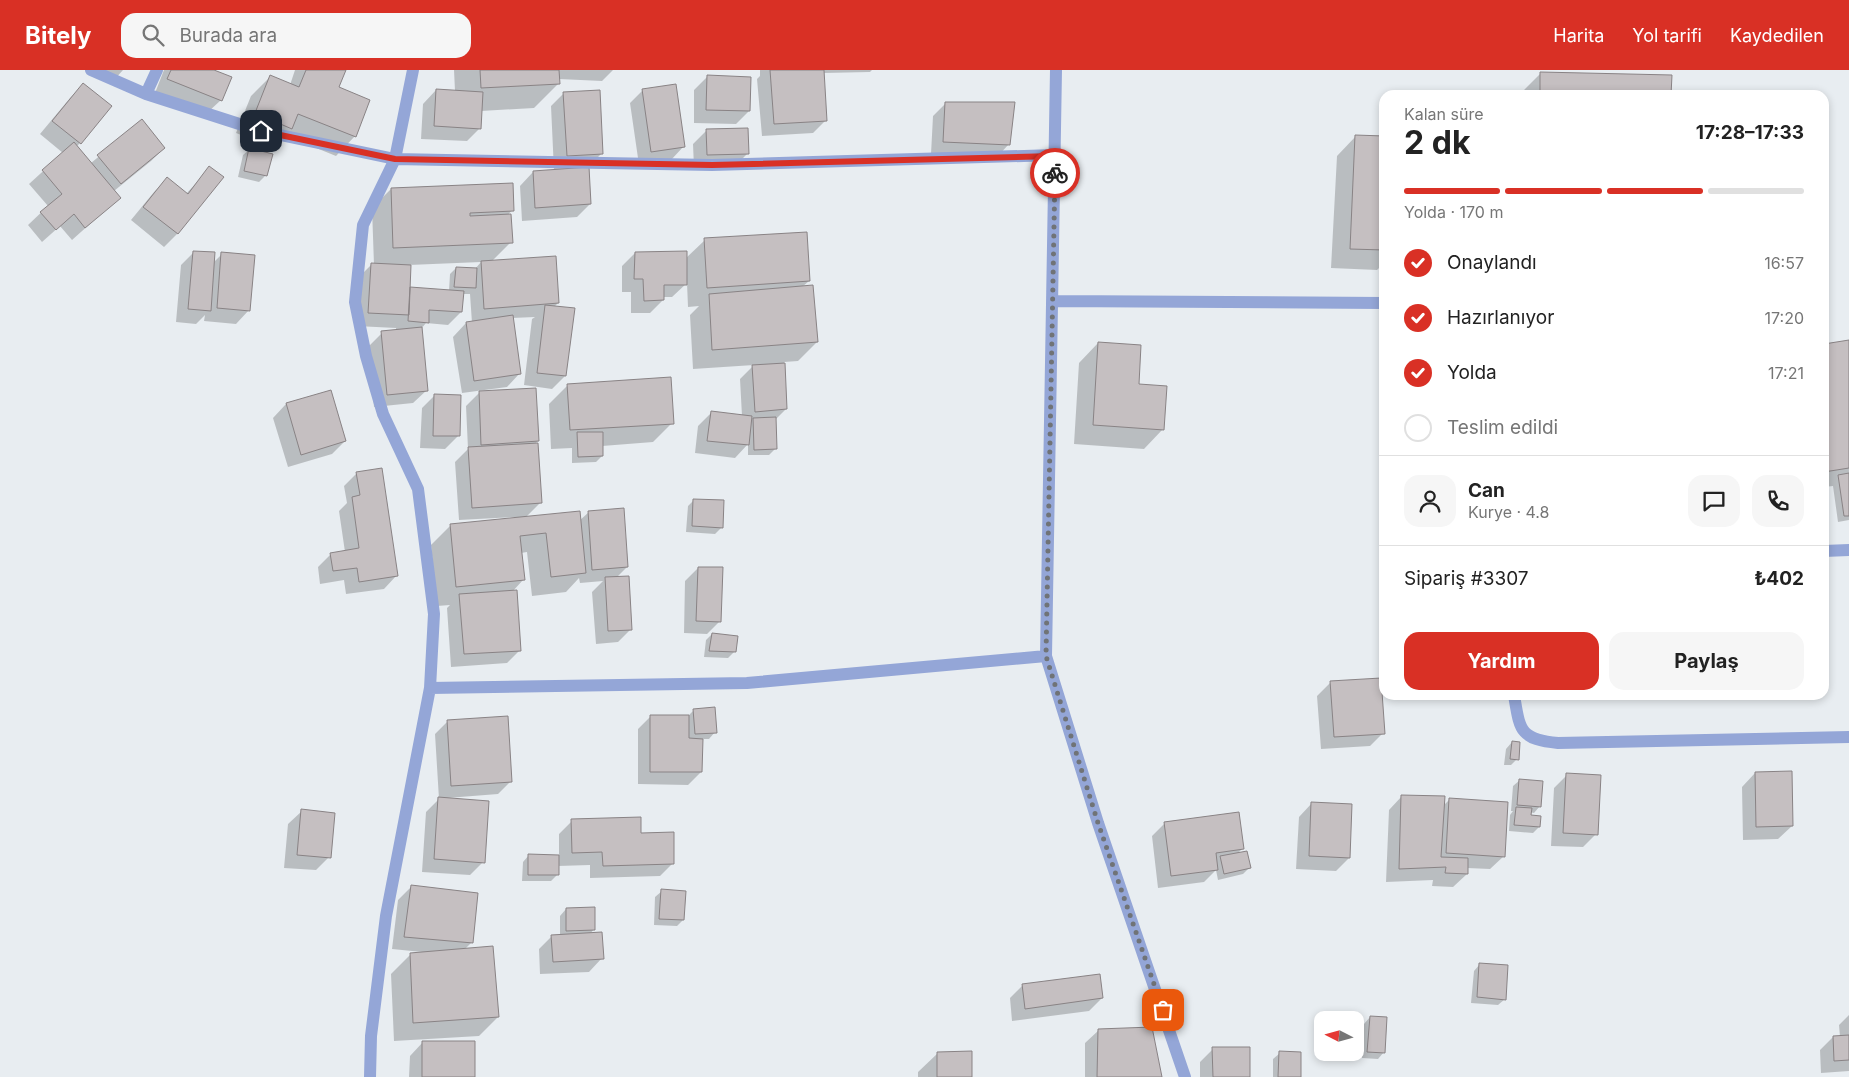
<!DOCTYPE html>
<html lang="tr">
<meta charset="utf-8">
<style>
:root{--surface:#fff;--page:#f6f6f6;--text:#222;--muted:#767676;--line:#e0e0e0;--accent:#d93025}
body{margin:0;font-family:Inter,sans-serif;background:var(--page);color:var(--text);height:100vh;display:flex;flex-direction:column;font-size:19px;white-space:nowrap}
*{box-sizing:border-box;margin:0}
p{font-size:16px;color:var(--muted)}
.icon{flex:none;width:28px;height:28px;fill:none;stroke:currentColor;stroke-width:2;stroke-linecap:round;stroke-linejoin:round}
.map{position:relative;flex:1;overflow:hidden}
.panel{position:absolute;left:1379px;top:20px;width:450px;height:610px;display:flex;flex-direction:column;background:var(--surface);border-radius:15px;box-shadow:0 2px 8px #0003}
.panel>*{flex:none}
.needle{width:32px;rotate:276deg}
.controls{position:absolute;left:1314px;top:941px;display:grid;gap:10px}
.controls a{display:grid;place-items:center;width:50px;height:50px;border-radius:10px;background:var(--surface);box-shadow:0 2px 8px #0003;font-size:25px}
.pin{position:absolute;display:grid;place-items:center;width:42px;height:42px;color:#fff;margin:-21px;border-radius:10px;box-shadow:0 2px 8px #0006}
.courier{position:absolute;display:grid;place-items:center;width:50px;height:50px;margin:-25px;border:4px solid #d93025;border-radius:50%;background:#fff;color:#222;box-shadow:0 1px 6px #0007}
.headline em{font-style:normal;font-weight:700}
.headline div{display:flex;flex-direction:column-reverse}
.headline{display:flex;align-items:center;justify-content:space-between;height:85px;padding:0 25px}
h1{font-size:32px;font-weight:700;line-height:38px}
.bar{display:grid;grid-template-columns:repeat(4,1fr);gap:8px 5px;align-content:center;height:60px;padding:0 25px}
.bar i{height:6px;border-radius:4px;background:var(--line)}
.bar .current{background:var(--accent)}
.bar p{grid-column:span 4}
.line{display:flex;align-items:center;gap:12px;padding:0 25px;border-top:1px solid var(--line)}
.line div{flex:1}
.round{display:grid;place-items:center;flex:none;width:52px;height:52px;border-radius:15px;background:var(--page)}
ol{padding:0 25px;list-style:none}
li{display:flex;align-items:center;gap:15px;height:55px}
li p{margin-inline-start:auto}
li .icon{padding:5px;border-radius:50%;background:var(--accent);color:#fff;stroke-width:4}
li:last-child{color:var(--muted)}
li i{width:28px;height:28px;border:2px solid var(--line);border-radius:50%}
.cta{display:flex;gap:10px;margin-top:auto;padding:10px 25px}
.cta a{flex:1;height:58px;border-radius:15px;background:var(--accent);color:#fff;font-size:20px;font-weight:700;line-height:58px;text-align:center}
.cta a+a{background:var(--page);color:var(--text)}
header{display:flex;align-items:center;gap:30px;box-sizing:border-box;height:70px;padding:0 25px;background:var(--accent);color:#fff}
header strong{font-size:24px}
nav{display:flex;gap:28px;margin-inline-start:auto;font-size:18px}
.search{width:350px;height:45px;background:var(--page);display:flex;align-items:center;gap:12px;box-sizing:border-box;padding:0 18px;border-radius:15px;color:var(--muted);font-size:19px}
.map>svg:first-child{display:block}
.shadow{fill:#0003;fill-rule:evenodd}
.building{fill:#c5bfc1;stroke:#898385}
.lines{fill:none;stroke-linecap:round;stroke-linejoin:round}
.minor{stroke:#94a6d7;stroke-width:12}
.done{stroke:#707376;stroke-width:5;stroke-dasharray:0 9}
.route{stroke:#d93025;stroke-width:6}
</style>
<header>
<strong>Bitely</strong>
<div class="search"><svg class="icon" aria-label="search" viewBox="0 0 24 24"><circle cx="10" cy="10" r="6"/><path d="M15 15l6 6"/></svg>Burada ara</div>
<nav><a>Harita</a><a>Yol tarifi</a><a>Kaydedilen</a></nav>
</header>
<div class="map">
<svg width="1849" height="1007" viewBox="0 0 1849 1007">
<rect width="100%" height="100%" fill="#e8edf1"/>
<path class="shadow" d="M86 0H123L114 10Z
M164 0H211L221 30 207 43 155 23Z
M295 0H345L338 18 355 66 336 86 284 65 272 77 236 63 251 26 270 7 290 15Z
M454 0H613L602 11 559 9V13L534 38 481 41 480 58 467 71 421 69 423 34 436 20 455 21Z
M760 0H872L870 2 823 3 826 50 813 63 762 66 757 9 760 6Z
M1541 3 1670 25H1521V23Z
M708 6 749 41 736 54 694 53V20Z
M83 15 80 73 77 76 91 93 142 51 164 78 151 91 114 121 119 128 72 170 60 156 42 172 28 155 48 136 29 114 63 83 40 64 70 28Z
M643 20 684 76 671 90 639 95 630 33Z
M564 23 602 83 589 96 590 134 577 147 522 151 520 116 533 102 554 101 551 36Z
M946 33 1009 74 996 88 931 84 933 46Z
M706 61 747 84 734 97 694 98 693 74Z
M1356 66 1384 68V193L1377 200 1331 198 1337 86Z
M250 79 271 85 265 106 259 112 238 107 243 85Z
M210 98 222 108 177 164 164 177 131 150 154 122 167 109 186 124Z
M391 119 512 140 507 146 511 172 492 191 558 233 554 237 565 306 552 319 524 315 532 249 535 247 512 248 520 303 507 317 462 323 453 267 466 253H472L470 224H463L461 242 448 255 426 253 421 259 427 320 413 333 374 337 369 276 382 263 396 261V258L356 256 358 208 372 194 374 195 372 138ZM481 192 475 199 456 198 450 204 449 221 408 219 409 195Z
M705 170 809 211 802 217 817 272 798 291 784 292 786 339 775 350V379L769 385H748V374L735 388 695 383 698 356 711 343 742 346 740 309 754 295 693 299 690 245 699 236 688 237 687 213 672 227H663V230L650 243H631V222H622V196L635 183 685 189Z
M194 182 213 193 222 184 249 240 236 254 204 251 205 245 196 254 176 252 181 195Z
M1849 272V450L1838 452 1833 416 1824 417V275Z
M1098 273 1137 315 1163 359 1144 379 1074 374 1079 293Z
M568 315 672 353 653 372 602 376V386L596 392 572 393V378L551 379 549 334Z
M330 322 345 371 332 384 288 397 273 348 286 334Z
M480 322 538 371 536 373 540 433 525 448 579 451 589 442 627 497 616 508 631 559 618 572 596 574 592 522 603 511 580 513 579 508 566 522 532 526 527 482 521 483 523 510 512 522 520 580 507 593 451 597 447 538 450 535 437 536 431 475 450 456 514 449V447L459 450 455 392 468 379 466 336Z
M435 325 458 366 445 379 420 378 422 338Z
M357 403 397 505 384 519 346 524 344 510 320 514 318 497 331 484 345 482 339 441 347 433 344 416Z
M694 430 722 457 715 464 686 462 688 436Z
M698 498 720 551 707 564 684 563 685 511Z
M712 564 735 581 728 588 704 587 706 570Z
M1330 613 1383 663 1370 676 1321 679 1317 626Z
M694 640 715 662 709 669H702L701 702 688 715 638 714V659L651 646H688Z
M448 651 511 711 498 724 447 728 483 792 470 805 422 802 426 742 439 729 435 664Z
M1512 672 1517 689 1511 695H1504L1506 679Z
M1755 703H1791L1792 756 1778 769 1743 770 1742 717Z
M1567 705 1596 764 1583 777 1551 776 1554 718Z
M1520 710 1540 736 1534 743 1530 742V746L1539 757 1533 763 1509 761 1510 745 1513 741H1511L1513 716Z
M1402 726 1443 736 1450 729 1504 786 1490 799 1467 798V804L1453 817 1432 816 1433 810 1386 812 1389 740Z
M1312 733 1349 788 1336 801 1296 799 1299 747Z
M302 741 329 787 316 800 284 798 288 754Z
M572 751 640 764 673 793 660 806 590 808V795L558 796 557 805 551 811H522L523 792 529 785 559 786V764Z
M1165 753 1242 779 1237 784 1249 798 1243 804 1218 810 1216 800 1204 812 1158 818 1152 766Z
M411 817 472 872 464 880 498 947 479 966 394 971 391 904 411 884 422 882 392 879 398 830Z
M662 821 683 850 677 856 654 855 655 827Z
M566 839 594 859 590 864 602 888 589 902 540 904 539 879 552 866H560V846Z
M1480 894 1505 929 1498 935 1471 933 1474 901Z
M1023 915 1102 928 1089 941 1012 951 1010 928Z
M1849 945V1001L1821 1003 1820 980 1833 967H1840L1839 955Z
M1370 947 1384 982 1378 989 1362 988 1364 954Z
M1099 960 1161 1007H1085V973Z
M423 972 473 1007H409L410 986Z
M1213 979 1249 1007H1200V992Z
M938 983 971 1007H918V1002Z
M1280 983 1299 1007H1273V989Z"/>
<path class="building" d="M171 0H214L232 7 222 31 167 9Z
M306 0H346L339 17 370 30 356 67 298 44 292 59 255 43 270 5 299 17Z
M480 0H559L560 14 481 18Z
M770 0H824L827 51 774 54Z
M1540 2 1672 5 1671 25H1540Z
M707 5 751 7 750 41 706 40Z
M83 13 112 36 81 74 52 51Z
M676 14 685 77 651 82 642 19Z
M436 19 483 22 481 59 434 56Z
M600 20 603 84 567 86 563 22Z
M945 32H1015L1010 75 943 72Z
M142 49 165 78 121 114 97 85Z
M748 58 749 84 707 85 706 59Z
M1355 65 1384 66V180L1350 179Z
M74 72 121 128 85 158 74 144 56 160 40 142 62 124 42 100Z
M249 78 273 84 267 106 244 101Z
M209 96 224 107 178 164 143 137 167 107 188 124Z
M589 97 591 134 535 138 533 101Z
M513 113 514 141 470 143V146L511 144 513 173 393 178 391 118Z
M807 162 810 211 707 218 704 168Z
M193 181 215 182 211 241 188 239Z
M687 181V215H664V230L644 231 643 209H634L635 182Z
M221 182 255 185 250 241 217 238Z
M556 186 559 233 484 239 481 191Z
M371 193 411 195 409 245 368 243Z
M456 197 477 198 476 218 454 217Z
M813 215 818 272 712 280 709 224Z
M410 217 464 221 462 242 429 240V253L408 251Z
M545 235 575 238 566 306 537 303Z
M513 245 521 304 474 311 466 252Z
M422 257 428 321 387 325 381 261Z
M1849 270V398L1824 402V274Z
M1098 272 1141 275 1139 314 1167 316 1164 360 1093 355Z
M785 293 787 339 755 342 752 295Z
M671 307 674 354 570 360 567 314Z
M536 318 539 371 481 375 479 321Z
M331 320 346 371 301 385 286 333Z
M434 324 461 325 460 366H433Z
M711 341 752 346 749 375 707 371Z
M776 347 777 379 754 380 753 348Z
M577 362H603V386L578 387Z
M538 373 542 433 472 438 468 377Z
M382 398 398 506 359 512 357 498 333 501 330 483 359 478 352 427 360 425 356 402Z
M1849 403V446H1844L1838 405Z
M693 429 724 430 723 458 692 456Z
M624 438 628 497 592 500 588 441Z
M580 441 586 503 551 507 546 463 520 466 525 510 456 517 450 454Z
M698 497H723L721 552 696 551Z
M629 506 632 560 608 561 605 507Z
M517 520 521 581 464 584 459 524Z
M712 563 738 566 736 582 709 581Z
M1381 608 1385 664 1334 667 1330 611Z
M715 637 717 663 695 664 693 639Z
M650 645H689V668L703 669 702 702H650Z
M508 646 512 712 451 716 447 650Z
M1512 671 1520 672 1519 690 1510 689Z
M1792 701 1793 756 1756 757 1755 702Z
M1566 703 1601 705 1598 765 1563 763Z
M1519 709 1543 711 1541 737 1517 735Z
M1401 725 1445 726 1441 787 1468 788V804L1445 803 1446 797 1399 799Z
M438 727 489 731 485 793 434 789Z
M1449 728 1508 732 1505 787 1446 783Z
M1311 732 1352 734 1350 788 1309 786Z
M1516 737 1532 738 1531 745 1541 746 1540 757 1514 755Z
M301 739 335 743 331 788 297 785Z
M1239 742 1244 779 1216 783 1218 800 1171 806 1164 752Z
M641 747V763L674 762V794L603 796 602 782 572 783 571 749Z
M1247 781 1251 798 1224 804 1220 786Z
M528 784 559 785V805H528Z
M411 815 478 823 473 873 404 867Z
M661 819 686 821 684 850 659 849Z
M595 837V860L566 861V838Z
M602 862 604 889 553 892 551 865Z
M493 876 499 947 413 953 410 883Z
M1479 893 1508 895 1506 930 1477 927Z
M1100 904 1103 928 1025 939 1022 914Z
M1370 946 1387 947 1385 983 1367 982Z
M1152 957 1162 1007H1097L1098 959Z
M1849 965V990L1834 991 1833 966Z
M422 971H475V1007H422Z
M1212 977H1250V1007H1213Z
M972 981V1007H937V982Z
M1279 981 1301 982V1007H1278Z"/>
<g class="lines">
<path class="minor" d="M91 0 146 24 261 61 395 89 712 95 1055 85
M1056 0 1046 586 1098 753 1185 1007
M146 24 157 0
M1054 231 1384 233
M1824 481 1849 480
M430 618 747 613 1046 586
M1514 625C1520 660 1519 669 1558 673L1849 667
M370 1007 371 966 386 846 430 618 434 544 418 419 383 344 366 286 355 232 363 155 395 89 413 0"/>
</g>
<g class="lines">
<path class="done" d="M1055 103 1046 586 1098 753 1163 940"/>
<path class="route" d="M261 61 395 89 712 95 1055 86V103"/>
</g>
</svg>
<div class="controls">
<a><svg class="needle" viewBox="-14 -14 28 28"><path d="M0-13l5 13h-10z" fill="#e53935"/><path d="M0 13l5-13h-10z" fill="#767676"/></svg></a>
</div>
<div class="pin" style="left:1163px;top:940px;background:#ea580c"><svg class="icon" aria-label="bag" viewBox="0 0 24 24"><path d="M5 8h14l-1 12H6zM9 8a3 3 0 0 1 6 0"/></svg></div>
<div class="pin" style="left:261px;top:61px;background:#1f2937"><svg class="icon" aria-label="home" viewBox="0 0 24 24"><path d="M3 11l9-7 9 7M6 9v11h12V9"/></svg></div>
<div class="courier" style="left:1055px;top:103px"><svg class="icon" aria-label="bike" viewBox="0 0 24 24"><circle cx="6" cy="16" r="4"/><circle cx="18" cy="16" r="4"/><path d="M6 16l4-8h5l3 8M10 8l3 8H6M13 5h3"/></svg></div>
<section class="panel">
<div class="headline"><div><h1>2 dk</h1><p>Kalan süre</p></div><em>17:28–17:33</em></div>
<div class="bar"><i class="current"></i><i class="current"></i><i class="current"></i><i></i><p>Yolda · 170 m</p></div>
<ol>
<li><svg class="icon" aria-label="check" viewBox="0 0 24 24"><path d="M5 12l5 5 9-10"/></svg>Onaylandı<p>16:57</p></li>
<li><svg class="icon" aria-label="check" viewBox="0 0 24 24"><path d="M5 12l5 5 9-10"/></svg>Hazırlanıyor<p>17:20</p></li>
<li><svg class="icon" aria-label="check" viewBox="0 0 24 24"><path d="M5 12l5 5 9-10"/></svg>Yolda<p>17:21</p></li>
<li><i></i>Teslim edildi</li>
</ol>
<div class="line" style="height:90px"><a class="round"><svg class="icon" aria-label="person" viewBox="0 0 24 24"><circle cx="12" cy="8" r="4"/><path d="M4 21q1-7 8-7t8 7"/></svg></a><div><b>Can</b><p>Kurye · 4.8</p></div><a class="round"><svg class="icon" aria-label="chat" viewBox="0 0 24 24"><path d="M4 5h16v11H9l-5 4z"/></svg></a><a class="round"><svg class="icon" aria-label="phone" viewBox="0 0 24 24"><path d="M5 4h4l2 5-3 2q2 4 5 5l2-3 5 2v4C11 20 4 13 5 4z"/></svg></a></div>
<div class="line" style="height:65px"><div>Sipariş #3307</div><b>₺402</b></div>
<div class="cta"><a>Yardım</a><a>Paylaş</a></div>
</section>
</div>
